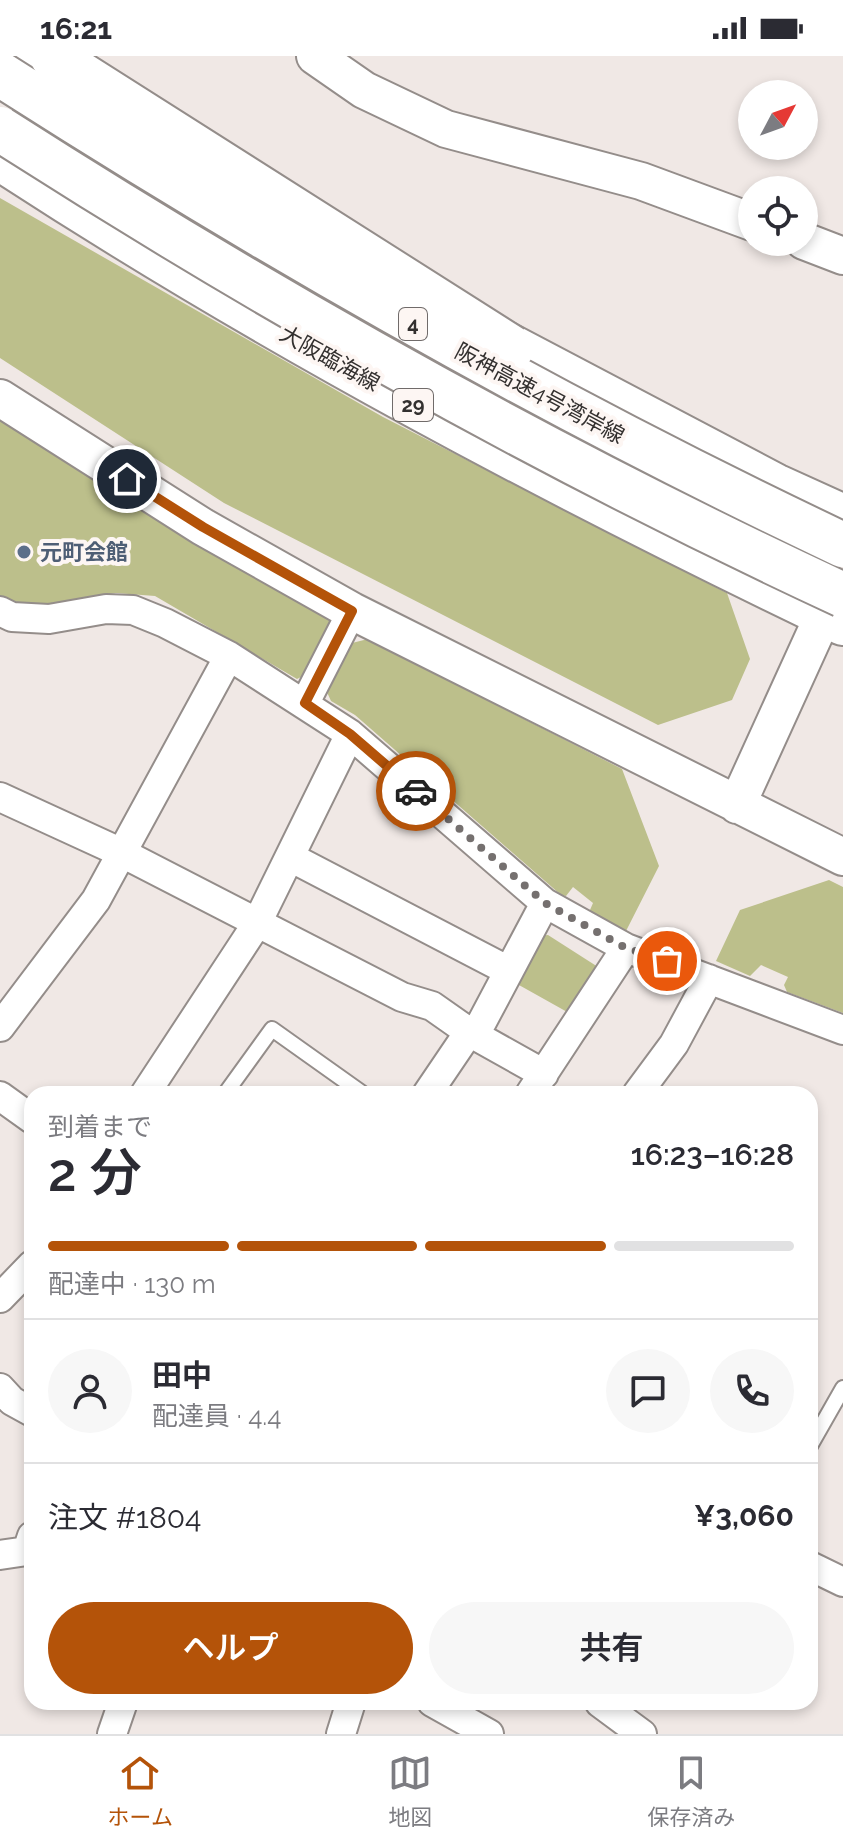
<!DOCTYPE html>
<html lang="ja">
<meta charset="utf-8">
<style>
:root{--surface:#fff;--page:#f7f7f7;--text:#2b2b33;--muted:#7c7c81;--line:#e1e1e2;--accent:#b45309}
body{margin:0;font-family:Raleway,"Noto Sans JP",sans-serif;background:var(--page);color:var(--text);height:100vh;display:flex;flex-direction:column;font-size:30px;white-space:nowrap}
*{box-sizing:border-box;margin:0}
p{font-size:26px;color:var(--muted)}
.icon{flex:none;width:44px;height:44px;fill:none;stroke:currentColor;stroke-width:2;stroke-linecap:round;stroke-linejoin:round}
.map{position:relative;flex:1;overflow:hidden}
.side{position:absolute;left:24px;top:1030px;width:794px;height:624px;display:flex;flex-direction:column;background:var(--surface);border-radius:24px;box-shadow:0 4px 12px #0003}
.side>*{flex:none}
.needle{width:52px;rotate:49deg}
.fabs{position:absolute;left:738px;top:24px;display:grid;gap:16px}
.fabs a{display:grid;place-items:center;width:80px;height:80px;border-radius:50%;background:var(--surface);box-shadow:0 4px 12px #0003;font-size:40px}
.pin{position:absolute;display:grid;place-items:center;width:68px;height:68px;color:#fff;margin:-34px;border:4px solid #fff;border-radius:50%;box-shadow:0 2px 8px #0007}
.courier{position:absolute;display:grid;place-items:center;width:80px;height:80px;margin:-40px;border:6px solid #b45309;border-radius:50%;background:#fff;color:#222;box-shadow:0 2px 10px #0007}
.head em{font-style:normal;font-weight:600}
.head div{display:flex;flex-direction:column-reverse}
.head{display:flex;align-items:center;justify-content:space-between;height:136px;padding:0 24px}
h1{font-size:52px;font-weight:600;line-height:60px}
.bar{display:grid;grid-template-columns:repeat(4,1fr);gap:12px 8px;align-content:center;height:96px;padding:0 24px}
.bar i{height:10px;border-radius:6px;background:var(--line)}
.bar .on{background:var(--accent)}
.bar p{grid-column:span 4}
.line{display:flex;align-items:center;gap:20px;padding:0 24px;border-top:2px solid var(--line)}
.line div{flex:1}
.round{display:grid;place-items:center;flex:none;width:84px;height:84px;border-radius:42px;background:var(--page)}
.button{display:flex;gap:16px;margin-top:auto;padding:16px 24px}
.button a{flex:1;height:92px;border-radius:48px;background:var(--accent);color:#fff;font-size:32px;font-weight:600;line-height:92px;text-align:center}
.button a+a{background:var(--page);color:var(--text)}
.status{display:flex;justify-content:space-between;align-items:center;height:56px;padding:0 40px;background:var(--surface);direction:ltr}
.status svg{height:22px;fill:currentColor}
.tab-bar{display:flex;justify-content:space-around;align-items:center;height:112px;border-top:2px solid var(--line);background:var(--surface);font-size:22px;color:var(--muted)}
.tab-bar a{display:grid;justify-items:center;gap:4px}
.tab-bar .on{color:var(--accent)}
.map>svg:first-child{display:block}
.green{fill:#bcbf8b}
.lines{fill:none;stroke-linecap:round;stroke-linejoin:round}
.service-casing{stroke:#948d8a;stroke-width:18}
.minor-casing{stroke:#948d8a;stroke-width:32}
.tertiary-casing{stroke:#948d8a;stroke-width:40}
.primary-casing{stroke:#948d8a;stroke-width:48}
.service{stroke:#fff;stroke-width:14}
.minor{stroke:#fff;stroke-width:28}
.tertiary{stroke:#fff;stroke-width:36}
.primary{stroke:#fff;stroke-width:44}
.motorway-bridge-casing{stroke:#948d8a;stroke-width:48;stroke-linecap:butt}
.motorway-bridge{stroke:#fff;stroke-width:44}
.done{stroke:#75706f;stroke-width:8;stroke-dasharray:0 14.4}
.route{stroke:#b45309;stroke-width:10}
.service-dot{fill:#5c6f8a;stroke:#fdf6f3;stroke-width:3}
.labels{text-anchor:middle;stroke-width:8;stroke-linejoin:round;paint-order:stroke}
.shield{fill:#fdf6f3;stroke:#706b6a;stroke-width:2}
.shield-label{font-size:20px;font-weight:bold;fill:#33302f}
.street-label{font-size:22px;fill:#33302f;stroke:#fdf6f3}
.service-label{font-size:22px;font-weight:bold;fill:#4e5e75;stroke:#fdf6f3;text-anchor:start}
</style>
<div class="status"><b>16:21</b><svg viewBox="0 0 49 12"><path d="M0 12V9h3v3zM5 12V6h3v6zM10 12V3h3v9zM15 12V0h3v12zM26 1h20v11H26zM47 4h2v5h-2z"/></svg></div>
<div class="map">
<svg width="843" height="1678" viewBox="0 0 843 1678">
<rect width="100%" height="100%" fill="#f0e8e5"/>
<path class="green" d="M0 142 383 361 727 537 750 603 732 644 658 669 224 447 0 302Z
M0 361 328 560 330 570 303 620 297 623 155 540 116 537 32 550 0 542Z
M368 583 622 713 659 810 626 875 592 861 590 854 593 847 573 831 566 840 561 839 355 659 331 645 326 634 352 587Z
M829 824 843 831V957L787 936 784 929 788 921 761 909 750 920 716 905 740 854Z
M548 879 598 911 569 957 510 924 537 880Z"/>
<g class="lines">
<defs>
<path id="service" d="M225 1038 272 973 362 1037
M810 1390 843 1332"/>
<path id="minor" d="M0 555 12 561 49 563 106 553 133 554 165 567 229 600 350 678 545 847 626 892 843 974
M305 647 352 555
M0 741 122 797 402 941 432 950 469 976 544 1018
M290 801 509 915
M0 971 96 844 229 600
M475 979 545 847
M145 1038 256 869 350 678
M427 1038 469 976
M530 1038 626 892
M637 1038 674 988 709 923
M0 1040 32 1063
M0 1242 32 1209
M0 1332 12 1345 32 1356
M0 1499 27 1495 32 1480
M810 1510 843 1526
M432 1646 489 1678
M600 1647 642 1678
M112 1678 123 1646
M341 1678 351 1646"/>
<path id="tertiary" d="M315 0 364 34 446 73 641 125 752 166
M804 185 843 200
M0 342 203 471 352 555 843 801
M737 749 824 558 838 537"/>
<path id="primary" d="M13 0 89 48
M0 102C269 278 553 428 843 567
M477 273 775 430 843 461"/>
</defs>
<use href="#service" class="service-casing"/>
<use href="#minor" class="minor-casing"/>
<use href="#tertiary" class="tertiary-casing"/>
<use href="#primary" class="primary-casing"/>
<use href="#service" class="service"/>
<use href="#minor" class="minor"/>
<use href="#tertiary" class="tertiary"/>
<use href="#primary" class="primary"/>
<defs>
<path id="motorway-bridge" d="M52 0 512 292
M0 18C272 192 551 351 843 489
M0 73C270 246 552 404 843 539"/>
</defs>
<use href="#motorway-bridge" class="motorway-bridge-casing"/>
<use href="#motorway-bridge" class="motorway-bridge"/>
</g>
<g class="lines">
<path class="done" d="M416 735 545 847 626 892 667 905"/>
<path class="route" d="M127 423 203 471 352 555 305 647 350 678 416 735"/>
</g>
<circle class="service-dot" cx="24" cy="496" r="8"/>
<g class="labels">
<g class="shield">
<rect x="399" y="252" width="28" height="32" rx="6"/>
<rect x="393" y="333" width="40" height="32" rx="6"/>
</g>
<g class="shield-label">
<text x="413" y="275">4</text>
<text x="413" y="356">29</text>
</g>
<g class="street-label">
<text transform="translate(330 302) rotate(29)" y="8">大阪臨海線</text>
<text transform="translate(540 337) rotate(28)" y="8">阪神高速4号湾岸線</text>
</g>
<g class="service-label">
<text x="40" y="504">元町会館</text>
</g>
</g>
</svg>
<div class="fabs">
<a><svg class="needle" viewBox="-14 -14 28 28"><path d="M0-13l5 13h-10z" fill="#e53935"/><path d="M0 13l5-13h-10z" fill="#7c7c81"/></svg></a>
<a><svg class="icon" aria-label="locate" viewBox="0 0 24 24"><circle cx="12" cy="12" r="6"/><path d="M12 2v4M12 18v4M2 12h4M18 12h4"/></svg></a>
</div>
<div class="pin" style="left:667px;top:905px;background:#ea580c"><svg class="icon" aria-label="bag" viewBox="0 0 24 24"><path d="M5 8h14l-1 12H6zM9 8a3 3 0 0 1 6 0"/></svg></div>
<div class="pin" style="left:127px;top:423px;background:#1f2937"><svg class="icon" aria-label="home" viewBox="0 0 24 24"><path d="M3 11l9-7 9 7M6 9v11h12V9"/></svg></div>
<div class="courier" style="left:416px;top:735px"><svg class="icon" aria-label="car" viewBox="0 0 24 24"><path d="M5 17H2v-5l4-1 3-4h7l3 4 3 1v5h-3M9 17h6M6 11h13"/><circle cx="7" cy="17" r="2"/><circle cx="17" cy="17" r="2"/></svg></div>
<section class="side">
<div class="head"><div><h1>2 分</h1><p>到着まで</p></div><em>16:23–16:28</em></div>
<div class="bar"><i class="on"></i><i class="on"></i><i class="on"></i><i></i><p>配達中 · 130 m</p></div>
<div class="line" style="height:144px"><a class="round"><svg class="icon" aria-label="person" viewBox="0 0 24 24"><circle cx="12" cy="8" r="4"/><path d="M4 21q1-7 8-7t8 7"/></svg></a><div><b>田中</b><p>配達員 · 4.4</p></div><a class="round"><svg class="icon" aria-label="chat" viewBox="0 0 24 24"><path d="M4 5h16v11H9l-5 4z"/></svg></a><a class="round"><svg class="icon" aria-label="phone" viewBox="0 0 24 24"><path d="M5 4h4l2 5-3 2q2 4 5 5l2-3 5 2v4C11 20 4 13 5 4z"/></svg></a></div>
<div class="line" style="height:104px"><div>注文 #1804</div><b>¥3,060</b></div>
<div class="button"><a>ヘルプ</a><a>共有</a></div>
</section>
</div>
<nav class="tab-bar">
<a class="on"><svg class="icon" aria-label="home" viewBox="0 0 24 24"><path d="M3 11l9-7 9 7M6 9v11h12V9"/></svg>ホーム</a>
<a><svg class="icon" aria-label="map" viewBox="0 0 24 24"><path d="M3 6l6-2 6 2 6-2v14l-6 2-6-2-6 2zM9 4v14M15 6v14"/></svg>地図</a>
<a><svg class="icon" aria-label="saved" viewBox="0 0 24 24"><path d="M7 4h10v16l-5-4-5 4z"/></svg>保存済み</a>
</nav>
